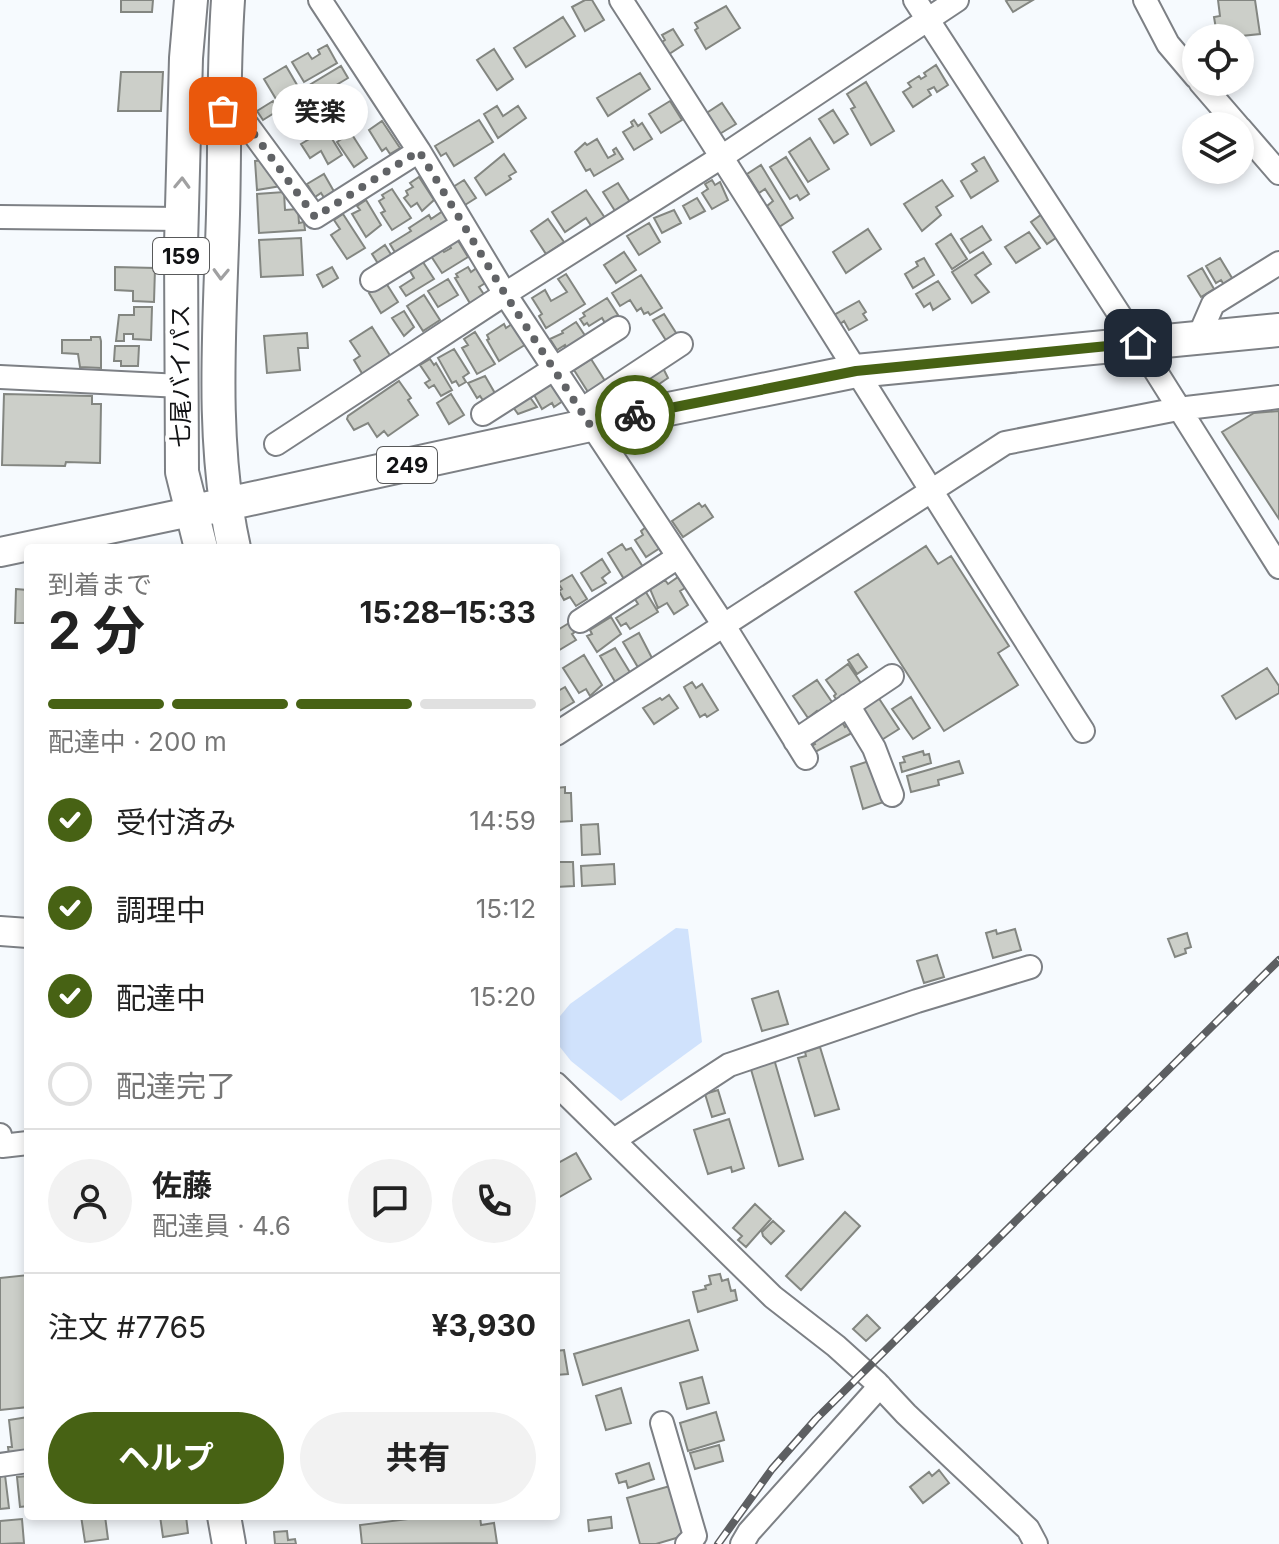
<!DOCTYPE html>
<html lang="ja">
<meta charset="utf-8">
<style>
:root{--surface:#fff;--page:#f2f2f2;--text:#222;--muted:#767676;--line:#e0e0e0;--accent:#476214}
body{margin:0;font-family:Inter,"Noto Sans JP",sans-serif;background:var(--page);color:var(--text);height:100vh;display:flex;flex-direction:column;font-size:30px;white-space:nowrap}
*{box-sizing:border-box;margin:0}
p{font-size:26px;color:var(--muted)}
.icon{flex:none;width:44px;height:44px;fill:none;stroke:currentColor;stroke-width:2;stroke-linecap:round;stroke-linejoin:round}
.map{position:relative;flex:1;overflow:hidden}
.panel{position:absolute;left:24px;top:544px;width:536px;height:976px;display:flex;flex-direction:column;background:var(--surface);border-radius:8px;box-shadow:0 4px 12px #0003}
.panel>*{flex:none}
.fabs{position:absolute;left:1182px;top:24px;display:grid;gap:16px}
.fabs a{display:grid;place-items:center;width:72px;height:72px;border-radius:50%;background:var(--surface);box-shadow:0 4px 12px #0003;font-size:40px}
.pin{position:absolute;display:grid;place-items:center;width:68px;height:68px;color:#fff;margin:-34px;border-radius:16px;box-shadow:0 4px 12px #0006}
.courier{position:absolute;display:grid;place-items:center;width:80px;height:80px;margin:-40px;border:6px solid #476214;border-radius:50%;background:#fff;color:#222;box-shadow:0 2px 10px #0007}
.bubble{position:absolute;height:56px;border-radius:28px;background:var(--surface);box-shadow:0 4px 12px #0003;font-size:26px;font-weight:700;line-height:56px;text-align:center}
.headline em{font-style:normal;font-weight:700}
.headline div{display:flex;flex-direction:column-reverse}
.headline{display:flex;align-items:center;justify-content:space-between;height:136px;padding:0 24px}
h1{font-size:52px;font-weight:700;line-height:60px}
.bar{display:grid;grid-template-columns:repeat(4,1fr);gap:12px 8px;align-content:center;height:96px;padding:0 24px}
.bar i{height:10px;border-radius:6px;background:var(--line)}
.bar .active{background:var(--accent)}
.bar p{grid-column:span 4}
.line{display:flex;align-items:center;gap:20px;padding:0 24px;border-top:2px solid var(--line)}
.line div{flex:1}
.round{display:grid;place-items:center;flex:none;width:84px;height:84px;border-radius:42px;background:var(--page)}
ol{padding:0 24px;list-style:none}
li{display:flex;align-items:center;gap:24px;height:88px}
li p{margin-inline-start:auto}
li .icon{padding:8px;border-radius:50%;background:var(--accent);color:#fff;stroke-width:4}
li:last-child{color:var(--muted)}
li i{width:44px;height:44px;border:4px solid var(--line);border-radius:50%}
.action{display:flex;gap:16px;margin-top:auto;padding:16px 24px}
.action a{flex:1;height:92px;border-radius:48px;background:var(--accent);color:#fff;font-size:32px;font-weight:700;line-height:92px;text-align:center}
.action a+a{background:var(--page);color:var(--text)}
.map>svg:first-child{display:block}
.water{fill:#d0e2fc}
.building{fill:#cccfc9;stroke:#838681;stroke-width:2}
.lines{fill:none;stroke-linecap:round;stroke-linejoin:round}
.minor-casing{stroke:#7d8085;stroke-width:26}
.major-casing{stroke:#7d8085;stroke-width:32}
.highway-casing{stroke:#7d8085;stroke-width:36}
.minor{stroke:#fff;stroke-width:22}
.major{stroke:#fff;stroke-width:28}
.highway{stroke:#fff;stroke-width:32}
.rail-casing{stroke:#5d5f62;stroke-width:8}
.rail{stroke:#fff;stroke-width:5;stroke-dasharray:15;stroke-linecap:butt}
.oneway{stroke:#a0a0a1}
.done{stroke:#616366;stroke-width:8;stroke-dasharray:0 14.4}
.route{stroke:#476214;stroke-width:10}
.labels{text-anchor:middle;stroke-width:8;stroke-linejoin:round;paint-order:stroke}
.shield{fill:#fff;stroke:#58595a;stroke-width:2}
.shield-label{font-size:22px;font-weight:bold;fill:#111214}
.street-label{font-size:24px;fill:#111214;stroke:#fff}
</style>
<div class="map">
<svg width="1279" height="1544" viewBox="0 0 1279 1544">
<rect width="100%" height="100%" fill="#f6fafe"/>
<path class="water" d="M676 928 688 929 702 1042 621 1101 571 1061 556 1042V1021L570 1004Z"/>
<path class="building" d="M121 0H153L152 12H121Z
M585 0H592L604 20 585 31 572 7Z
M1008 0H1033L1013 12 1006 1Z
M1218 0H1255L1260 34 1222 38 1220 28 1216 29 1214 17 1220 16Z
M726 6 740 28 706 49 695 30 698 28 695 23Z
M563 17 575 36 526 67 514 48Z
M673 29 683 45 666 56 659 44 665 40 662 35Z
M327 45 337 63 304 82 292 62 308 53 312 59 320 54 318 50Z
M494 49 513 79 497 90 477 60Z
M936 65 948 85 937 92 934 87 928 90 931 95 913 107 903 92 911 87 908 83 919 76 921 79 926 76 924 73Z
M286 66 300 90 279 104 264 79Z
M341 66 348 78 328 90 329 93 315 102 306 87Z
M121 72H163L161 111H118Z
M640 73 650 89 608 116 597 98Z
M866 82 894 131 871 145 851 109 855 107 847 94Z
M330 100 337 112 326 118 319 106Z
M273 101 279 110 263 120 257 111Z
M670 101 682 120 661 133 649 114Z
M722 103 736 124 718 135 705 114Z
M497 106 503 116 518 106 526 118 498 138 484 114Z
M833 110 848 134 834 143 819 119Z
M350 112 351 115 356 112 363 124 338 138 330 124Z
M479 120 493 142 454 166 446 153 441 156 435 146Z
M634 120 638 126 642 123 652 139 634 150 623 132 633 126 631 122Z
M382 121 400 148 390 154 386 148 382 151 369 130Z
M326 129 342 155 328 164 321 151 310 158 301 144Z
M351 133 367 158 354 167 337 142Z
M810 138 829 169 808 182 789 152Z
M597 139 608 158 615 154 613 150 616 148 623 159 594 176 590 169 586 171 575 152 585 143 587 145Z
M504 154 516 172 509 176 511 179 486 195 475 178Z
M786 157 809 194 800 200 797 195 790 199 770 167Z
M984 157 998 181 971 198 961 181 977 171 972 164Z
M267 160 281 186 257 190 255 161Z
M761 165 793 218 779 227 767 206 773 201 765 189 759 193 747 174Z
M324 174 336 195 326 201 321 193 315 197 307 184Z
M419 177 434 200 422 211 417 203 411 207 404 198 408 195 406 191 413 187 410 183Z
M464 180 476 198 465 205 453 187Z
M712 180 715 185 720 182 728 200 712 209 702 193 708 189 705 184Z
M942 180 953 196 936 207 941 215 922 231 904 204Z
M618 183 630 202 615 211 603 192Z
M392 189 411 218 392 230 381 213 385 211 379 201 384 198 382 195Z
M586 190 605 218 592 227 586 218 565 232 552 212Z
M284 192 285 210 298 209 299 223 304 222 305 230 259 233 257 194Z
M697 198 705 211 690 219 683 206Z
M366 200 381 225 366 237 352 214 360 210 357 206Z
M674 210 681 223 662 233 654 218Z
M443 211 449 220 396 254 390 244 411 231 409 228 429 215 431 219Z
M1045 212 1060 235 1047 244 1031 222Z
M343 214 365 248 347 259 331 235 340 229 334 220Z
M548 219 564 242 546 254 531 231Z
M649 223 660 242 639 255 627 236Z
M982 226 991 240 970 253 961 239Z
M868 229 881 249 846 273 833 252Z
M1029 232 1040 248 1016 263 1005 247Z
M951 234 967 259 952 269 936 244Z
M301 238 303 275 261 277 259 240Z
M457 239 468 257 442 273 431 256 442 249 444 252 451 248 449 244Z
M385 245 392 256 379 265 372 254Z
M624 252 636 270 616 283 604 265Z
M983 252 991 264 975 275 989 292 972 303 952 272Z
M924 258 934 275 913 288 905 274 918 266 916 262Z
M1220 258 1235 283 1226 288 1221 280 1216 283 1206 266Z
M421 259 434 279 406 296 400 287 414 278 410 271 416 267 414 263Z
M115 267 155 268 154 302 133 301V291L115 290Z
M332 267 338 278 323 287 317 275Z
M468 267 471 272 478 267 487 282 479 287 485 296 471 305 455 278 458 277 456 274Z
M1202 268 1214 289 1201 297 1188 276Z
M566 274 585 304 546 328 539 316 542 314 532 298 545 290 551 301 567 292 558 279Z
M641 275 662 308 650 315 648 312 644 314 641 308 637 311 630 300 620 306 612 293Z
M448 279 458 295 438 307 428 291Z
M938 281 950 299 933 310 930 303 924 307 916 294Z
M386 283 398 302 381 313 369 293Z
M424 295 440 320 423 331 407 306Z
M607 298 618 315 605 323 602 318 589 326 587 323 584 325 580 319 585 316 583 313Z
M859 301 866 312 863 314 867 320 849 330 844 321 839 325 834 315Z
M134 307H152L151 340 133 339V334H124V341H116L119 315H134Z
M404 311 414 327 404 336 392 318Z
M664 314 678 336 667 342 653 320Z
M515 322 528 343 499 361 487 340 489 339 487 335 504 324 506 328Z
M576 322 586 337 567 349 565 345 557 350 550 339 563 333 562 331Z
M372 327 391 357 363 375 354 360 360 356 350 341Z
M475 332 495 364 477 374 462 348 468 345 464 339Z
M307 333 308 348H298L300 370 267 373 264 336Z
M91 337H100L101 341V368L80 367 78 354 62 353V340H91Z
M115 346H139L138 366H121V361H114Z
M454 349 469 373 463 377 466 382 459 386 456 381 452 383 438 358Z
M430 359 434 365 436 363 452 390 441 396 434 385 429 388 425 383 430 380 420 365Z
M591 359 605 381 588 392 574 370Z
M661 364 668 378 646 393 634 382Z
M485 376 496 395 484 402 480 396 477 398 468 383Z
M399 381 411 398 408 400 418 415 388 436 384 431 377 437 368 423 354 430 347 419 348 416Z
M551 382 563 401 554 407 552 403 542 409 533 393Z
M4 394 92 396V404H101L100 463 66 462 65 466 2 465Z
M451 394 464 415 449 424 437 403Z
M529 396 537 407 518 414 513 407Z
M1279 411V519L1222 432 1254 413Z
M699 503 702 507 705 505 713 517 683 537 672 521Z
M646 527 660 548 646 557 635 540 643 535 641 531Z
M622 544 626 550 631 548 643 567 624 579 608 553Z
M926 546 938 564 951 556 1009 646 998 653 1018 685 944 731 855 592Z
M602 559 610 572 602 578 606 583 592 591 581 573Z
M572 575 587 599 576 606 570 597 564 600 559 591 562 589 558 583Z
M678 577 685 588 680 591 688 605 674 614 667 603 658 608 650 589 665 580 668 584Z
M16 589 27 590 28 623H15Z
M644 589 658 612 630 629 626 623 621 626 616 618 638 604 633 596Z
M611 617 621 634 597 652 587 636 592 634 590 630Z
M569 623 575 632 572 634 576 640 556 652V631Z
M639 633 653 660 639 669 623 642Z
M615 648 631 674 617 685 600 656Z
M858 654 867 667 857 674 848 660Z
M584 655 602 685 590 696 586 689 579 693 563 668Z
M848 664 863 686 839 704 834 696 836 694 826 680Z
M1267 668 1279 686V693L1236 719 1222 696Z
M817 680 834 705 820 715 817 711 808 718 793 696Z
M692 682 696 688 702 684 718 710 707 717 705 714 700 717 684 687Z
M565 687 574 702 556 713V688L558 691Z
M669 695 678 708 654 724 643 708 660 698 662 700Z
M878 697 899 729 880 741 859 710Z
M911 697 930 728 913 739 892 709Z
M842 722 845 727 848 725 852 733 815 752 811 746 815 744 812 739Z
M923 751 924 755 929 754 931 763 902 772 900 763 905 762 903 757Z
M869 761 884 802 863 809 851 767Z
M959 761 963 773 938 780 939 785 911 792 907 776Z
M565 787V793H571L572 821 556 822V788Z
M598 824 600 854 582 855 581 825Z
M556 862H573L574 886 556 887Z
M614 864 615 884 582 886 581 866Z
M1015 929 1021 950 993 958 986 933 996 930 997 934Z
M1187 933 1191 947 1185 949 1186 953 1175 957 1168 939Z
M937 955 944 977 924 983 917 961Z
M778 991 788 1024 762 1031 752 999Z
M820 1047 839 1109 815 1116 798 1058 806 1056 805 1052Z
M774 1059 803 1159 779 1166 750 1066Z
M718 1090 725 1113 712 1117 705 1094Z
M729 1119 744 1168 732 1172 731 1167 708 1174 694 1130Z
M576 1153 591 1179 556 1199V1164Z
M755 1204 771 1219 746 1247 738 1240 742 1236 733 1228Z
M845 1212 860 1226 801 1290 786 1276Z
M773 1221 784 1231 771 1244 763 1236 762 1232Z
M720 1274 722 1281 728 1279 731 1291 735 1290 737 1300 698 1312 693 1292 706 1289 705 1286 711 1284 709 1276Z
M28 1275V1407L0 1410V1278Z
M867 1315 880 1328 866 1341 853 1329Z
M689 1320 698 1350 583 1385 574 1354Z
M564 1350 568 1374 556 1375V1351Z
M702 1377 709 1403 687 1409 680 1383Z
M621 1388 631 1423 606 1430 596 1396Z
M716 1412 724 1440 688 1451 680 1423Z
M28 1417 27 1449 9 1455 8 1447H12L9 1420Z
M719 1445 723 1461 695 1469 690 1453Z
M649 1463 654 1479 628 1488 626 1481 619 1483 616 1474Z
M939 1470 949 1483 923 1503 910 1487 929 1472 932 1476Z
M5 1475 9 1508 0 1509V1476Z
M28 1476V1506L20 1507 17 1477Z
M670 1486 683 1536 656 1544H640L627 1498Z
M81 1516H105L108 1539 85 1542Z
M160 1516H186L188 1533 163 1537Z
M432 1516H480L481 1525 494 1523 497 1543 362 1544 360 1525Z
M611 1517 612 1528 589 1531 588 1520Z
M22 1519 24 1543 0 1544V1521Z
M287 1531 288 1540 295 1539 296 1544H275L274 1532Z"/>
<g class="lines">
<defs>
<path id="minor" d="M320 0 419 151 505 294 723 624 806 758
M621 0C778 242 928 488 1083 731
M915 0 1138 343 1279 567
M1145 0 1168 44 1196 77
M1200 82 1238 126
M223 111H237L315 217 419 151
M1240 128 1279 173
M0 217 181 219
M372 280 463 224
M1199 336 1213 304 1279 263
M0 377 181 386
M581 410 681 344
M483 414 618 328
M276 444 505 294 723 156 957 0
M580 621 678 557
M848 705 874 748 892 795
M556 734 1005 443 1178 409 1279 397
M795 741 892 676
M556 1084 773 1297 836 1346 877 1383 906 1414 1028 1529 1036 1544
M0 1135 2 1146 28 1143
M614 1140 729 1065 917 1001 1030 967
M662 1423 695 1536 687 1544
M0 1465 28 1461
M742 1544 749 1532 880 1386"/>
<path id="major" d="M0 552 190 512
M0 931 28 933"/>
<path id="highway" d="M191 0 186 58 181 245 182 472 201 548
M228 0C223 71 225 142 223 214 220 324 210 440 234 548
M190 512 590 425 856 371 1279 330
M224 1516 229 1544"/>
</defs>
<use href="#minor" class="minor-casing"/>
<use href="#major" class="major-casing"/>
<use href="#highway" class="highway-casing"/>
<use href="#minor" class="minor"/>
<use href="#major" class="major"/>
<use href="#highway" class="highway"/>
<defs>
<path id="rail" d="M718 1544 772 1469 816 1419 1279 960"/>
</defs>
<use href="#rail" class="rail-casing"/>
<use href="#rail" class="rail"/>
</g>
<defs><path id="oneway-chevron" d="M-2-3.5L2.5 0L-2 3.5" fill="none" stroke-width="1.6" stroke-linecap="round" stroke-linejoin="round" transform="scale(2)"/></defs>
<g class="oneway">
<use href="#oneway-chevron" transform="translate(182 183) rotate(-88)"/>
<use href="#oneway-chevron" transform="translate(221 274) rotate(92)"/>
</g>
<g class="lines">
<path class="done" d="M223 111H237L315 217 419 151 505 294 590 425 635 415"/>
<path class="route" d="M635 415 856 371 1138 343"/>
</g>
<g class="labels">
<g class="shield">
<rect x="153" y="238" width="56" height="36" rx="6"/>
<rect x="377" y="447" width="60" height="36" rx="6"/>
</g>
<g class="shield-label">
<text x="181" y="264">159</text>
<text x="407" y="473">249</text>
</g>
<g class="street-label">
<text transform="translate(181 376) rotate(-90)" y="8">七尾バイパス</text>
</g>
</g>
</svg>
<div class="fabs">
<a><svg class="icon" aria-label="locate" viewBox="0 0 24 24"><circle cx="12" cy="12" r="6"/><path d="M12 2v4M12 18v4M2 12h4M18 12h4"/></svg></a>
<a><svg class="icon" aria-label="layers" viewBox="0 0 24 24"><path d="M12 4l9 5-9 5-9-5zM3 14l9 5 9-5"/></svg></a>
</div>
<div class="pin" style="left:223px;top:111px;background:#ea580c"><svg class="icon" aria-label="bag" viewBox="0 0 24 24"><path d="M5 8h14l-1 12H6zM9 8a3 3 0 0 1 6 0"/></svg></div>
<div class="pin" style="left:1138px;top:343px;background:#1f2937"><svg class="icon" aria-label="home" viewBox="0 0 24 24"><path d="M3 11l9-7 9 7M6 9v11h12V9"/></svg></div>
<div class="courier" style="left:635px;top:415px"><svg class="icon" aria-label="bike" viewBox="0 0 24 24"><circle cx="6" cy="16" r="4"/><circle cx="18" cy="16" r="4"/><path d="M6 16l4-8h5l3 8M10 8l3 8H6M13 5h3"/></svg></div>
<div class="bubble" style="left:272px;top:84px;width:96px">笑楽</div>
<section class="panel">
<div class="headline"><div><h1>2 分</h1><p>到着まで</p></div><em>15:28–15:33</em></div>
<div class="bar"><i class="active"></i><i class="active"></i><i class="active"></i><i></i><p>配達中 · 200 m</p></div>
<ol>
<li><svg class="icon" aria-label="check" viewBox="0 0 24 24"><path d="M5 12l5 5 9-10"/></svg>受付済み<p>14:59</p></li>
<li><svg class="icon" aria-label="check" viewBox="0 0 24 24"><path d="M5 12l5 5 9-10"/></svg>調理中<p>15:12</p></li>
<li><svg class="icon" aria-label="check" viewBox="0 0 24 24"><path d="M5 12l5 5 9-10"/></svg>配達中<p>15:20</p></li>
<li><i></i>配達完了</li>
</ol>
<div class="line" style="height:144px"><a class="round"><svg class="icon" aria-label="person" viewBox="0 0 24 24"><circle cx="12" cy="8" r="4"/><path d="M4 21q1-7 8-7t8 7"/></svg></a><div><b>佐藤</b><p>配達員 · 4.6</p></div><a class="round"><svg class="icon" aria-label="chat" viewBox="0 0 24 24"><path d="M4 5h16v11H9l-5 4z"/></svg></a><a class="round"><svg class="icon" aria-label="phone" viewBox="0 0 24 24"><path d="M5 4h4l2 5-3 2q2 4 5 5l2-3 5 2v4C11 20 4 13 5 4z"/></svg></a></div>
<div class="line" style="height:104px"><div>注文 #7765</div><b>¥3,930</b></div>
<div class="action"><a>ヘルプ</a><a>共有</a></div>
</section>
</div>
